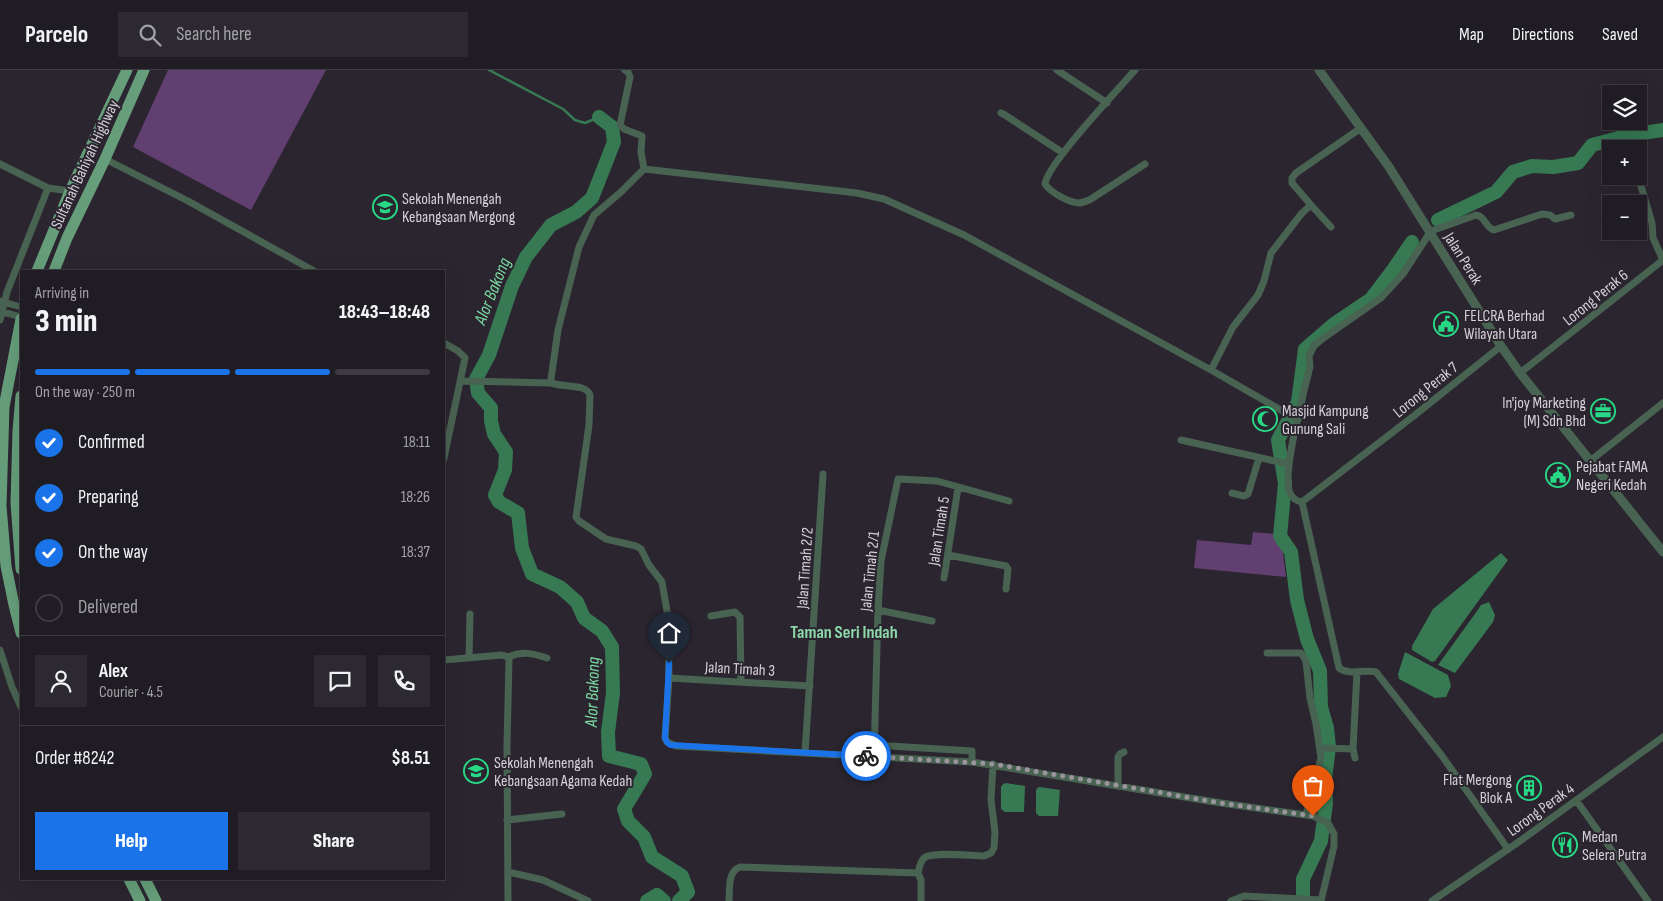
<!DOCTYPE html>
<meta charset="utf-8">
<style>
:root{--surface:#201c23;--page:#2d2930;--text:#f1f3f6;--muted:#a2a1a6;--line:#3d3a41;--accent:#1a73e8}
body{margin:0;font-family:"Sofia Sans Condensed",sans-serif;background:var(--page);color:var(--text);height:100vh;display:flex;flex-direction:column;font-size:19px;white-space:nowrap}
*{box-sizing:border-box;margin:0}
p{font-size:16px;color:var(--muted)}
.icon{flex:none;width:28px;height:28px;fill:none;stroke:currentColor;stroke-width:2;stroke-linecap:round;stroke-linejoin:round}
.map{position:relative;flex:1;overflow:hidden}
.panel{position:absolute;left:20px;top:200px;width:425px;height:610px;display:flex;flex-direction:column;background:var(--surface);border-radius:0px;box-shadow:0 5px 20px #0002,0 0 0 1px var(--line)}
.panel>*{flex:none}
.controls{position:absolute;left:1602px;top:15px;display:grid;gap:10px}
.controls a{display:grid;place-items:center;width:45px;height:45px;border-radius:0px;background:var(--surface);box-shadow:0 5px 20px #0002,0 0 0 1px var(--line);font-size:25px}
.pin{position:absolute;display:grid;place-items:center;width:42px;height:42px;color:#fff;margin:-51px -21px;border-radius:50% 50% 50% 0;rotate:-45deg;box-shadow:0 0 5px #0007}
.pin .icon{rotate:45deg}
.courier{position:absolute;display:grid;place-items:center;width:50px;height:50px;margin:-25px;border:4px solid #1a73e8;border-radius:50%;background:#fff;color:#222;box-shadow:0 1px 6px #0007}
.summary em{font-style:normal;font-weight:800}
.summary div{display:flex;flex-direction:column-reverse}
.summary{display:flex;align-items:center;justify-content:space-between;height:85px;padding:0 15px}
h1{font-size:32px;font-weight:800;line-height:38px}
.bar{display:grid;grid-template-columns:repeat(4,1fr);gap:8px 5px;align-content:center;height:60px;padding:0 15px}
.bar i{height:6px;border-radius:4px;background:var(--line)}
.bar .on{background:var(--accent)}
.bar p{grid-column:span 4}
.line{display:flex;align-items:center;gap:12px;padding:0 15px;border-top:1px solid var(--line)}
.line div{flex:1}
.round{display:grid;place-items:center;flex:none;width:52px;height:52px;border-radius:0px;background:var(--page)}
ol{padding:0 15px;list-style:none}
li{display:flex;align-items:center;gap:15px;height:55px}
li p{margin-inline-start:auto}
li .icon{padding:5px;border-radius:50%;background:var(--accent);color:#fff;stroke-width:4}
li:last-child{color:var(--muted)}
li i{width:28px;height:28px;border:2px solid var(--line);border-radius:50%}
.primary-button{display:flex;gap:10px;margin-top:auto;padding:10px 15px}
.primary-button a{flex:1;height:58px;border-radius:0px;background:var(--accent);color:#fff;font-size:20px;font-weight:800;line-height:58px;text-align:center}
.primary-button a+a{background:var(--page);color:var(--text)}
header{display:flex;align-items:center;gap:30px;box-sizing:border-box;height:70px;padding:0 25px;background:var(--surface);border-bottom:1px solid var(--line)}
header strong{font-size:24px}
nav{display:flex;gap:28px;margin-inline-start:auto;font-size:18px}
.search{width:350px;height:45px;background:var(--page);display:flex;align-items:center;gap:12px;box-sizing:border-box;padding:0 18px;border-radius:0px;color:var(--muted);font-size:19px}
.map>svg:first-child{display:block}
.green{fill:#613f71}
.water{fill:#367953}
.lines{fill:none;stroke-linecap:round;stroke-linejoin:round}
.stream{stroke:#367953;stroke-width:2.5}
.river{stroke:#367953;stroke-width:14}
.minor{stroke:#496352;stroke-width:7}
.tertiary{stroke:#496352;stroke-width:9}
.primary{stroke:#669e7b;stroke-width:11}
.done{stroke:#9a959c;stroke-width:5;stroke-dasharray:0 9}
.route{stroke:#1a73e8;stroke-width:6}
.labels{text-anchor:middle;stroke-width:4;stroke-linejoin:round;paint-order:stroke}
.street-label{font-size:16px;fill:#d5d1d7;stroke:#2b252f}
.poi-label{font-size:16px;fill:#d5d1d7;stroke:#2b252f;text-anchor:start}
.water-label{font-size:18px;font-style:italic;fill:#7bdaa1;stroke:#2b252f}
.neighbourhood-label{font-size:18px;font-weight:bold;fill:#8dd8aa;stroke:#2b252f}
</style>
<header>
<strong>Parcelo</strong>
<div class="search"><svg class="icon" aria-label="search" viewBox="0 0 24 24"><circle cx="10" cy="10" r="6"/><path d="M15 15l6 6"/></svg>Search here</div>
<nav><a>Map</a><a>Directions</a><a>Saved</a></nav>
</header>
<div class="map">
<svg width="1663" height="831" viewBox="0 0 1663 831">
<rect width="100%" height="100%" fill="#2b252f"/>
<path class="green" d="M168 0H326L251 140 133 77Z
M1253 462 1274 464 1276 471 1282 476 1286 507 1194 498 1197 470 1251 475Z"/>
<path class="water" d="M1501 483 1508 490 1435 591 1432 592 1412 580V576L1433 539Z
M1489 532 1495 545 1493 552 1455 603 1438 595 1477 541 1481 535Z
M1405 582 1448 605 1451 616 1446 627 1435 628 1399 609 1398 604Z
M1006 713 1025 716 1024 742H1005L1001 739V717L1003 714Z
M1040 717 1060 720 1058 746H1039L1036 743V721L1037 718Z"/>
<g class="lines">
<path class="stream" d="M489 0 563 39 575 50 585 53 599 47"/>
<path class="river" d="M599 47 612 57 614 72 592 128 576 142 551 155 526 187 512 216 489 285 476 309 478 323 491 338V351L494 364 506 382 505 400 495 425 499 432 518 443 522 478 532 504 560 517 577 532 584 548 602 561 612 577 613 623 608 662 609 686 641 694 645 704 624 739 628 751 644 767 652 787 682 806 688 822 679 831
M1438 150 1496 122 1513 102 1532 96 1553 97 1578 93 1592 75 1630 65 1663 60
M647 831 657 825 664 831
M1303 831V809L1321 771 1326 733 1325 709 1329 677 1327 658 1321 637 1320 601 1307 569 1297 530 1291 482 1280 466 1285 414 1278 370 1298 332 1305 279 1334 254 1371 229 1393 200 1412 172"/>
<path class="minor" d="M625 0 628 2 630 7 620 55 624 59 642 66 641 82 644 99
M1057 0 1107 33
M1135 0C1118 20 1047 94 1045 114 1050 122 1069 133 1080 133 1084 132 1088 131 1091 129L1145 94
M1001 43 1005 45 1063 83
M105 89 188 131 314 201
M0 94 48 118 70 121
M644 99 621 122 594 145 579 177 558 260 551 309V313L555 314C566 317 586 314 590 325L589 355 576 447 579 451 606 469 636 476 641 479 649 495 662 512 668 547 669 608 665 668 667 672 676 676 972 692 1221 733 1313 746 1328 753 1334 764V776L1321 831
M644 99 857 123 884 129 964 165 1211 300 1298 350
M1638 106 1652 153 1653 168 1663 190
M1311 135 1331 157
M0 231 21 237
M0 241 21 247
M0 250 7 222 48 118
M444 273 458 281 465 288 444 388
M1501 276 1415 345 1302 432C1297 431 1292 428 1290 423 1281 405 1304 321 1310 297L1309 286 1315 274 1381 228 1403 204 1431 161 1476 145C1485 146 1485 157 1494 160L1542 144 1550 145 1555 149 1571 145
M1211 300 1233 257 1258 225 1264 211 1271 183 1302 143 1311 135 1292 113V108L1296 103 1361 58
M1520 303 1663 190
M461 311 551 313
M1181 370 1288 394
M1590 391 1663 333
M1232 423 1244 426 1248 424 1259 388
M1302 432 1339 598C1349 606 1364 599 1376 602L1442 686 1508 779
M948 485 1006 496 1008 499 1006 519
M944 508 958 418
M878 540 932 551
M711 546 735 542 740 547 741 612
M0 580 12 617 21 637
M1267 583H1301L1306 591 1310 628 1316 654 1321 688 1306 745
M508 587C522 581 532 583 547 588
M469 588 470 544
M444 590 502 585 508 587 509 590 507 675 508 831
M669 608 810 616
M874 675 972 681V692
M1320 678 1353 679
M805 683 823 404
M874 687 878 540 881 491 898 409 937 411 1009 431
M1355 688 1353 679 1357 602
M1118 715V687L1120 684 1124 682
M1576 730 1648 831
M507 750 562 744
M508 802 543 810 588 831
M729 831C730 819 727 802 740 797L918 803
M921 831V810L918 803C919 798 920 792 924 788 933 781 971 786 984 786L991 783 994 778 995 762 991 730 993 694
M1231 831 1244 826 1321 830
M1432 831 1520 771 1663 667"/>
<path class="tertiary" d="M1319 0 1389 97 1501 276 1520 303 1663 482"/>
<path class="primary" d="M37 201 70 121 127 0
M54 201 67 168 105 89 144 0
M21 249 4 337 1 436 6 496 14 535 21 563
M21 326 18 361 16 433 21 499
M129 809 140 831
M145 809 156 831"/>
</g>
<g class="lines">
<path class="done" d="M866 686 993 694 1221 733 1313 746"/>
<path class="route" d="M669 593 665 668 667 672 670 675 866 686"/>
</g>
<defs>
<symbol id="school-ring" viewBox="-11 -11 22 22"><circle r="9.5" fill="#2b252f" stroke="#27d885" stroke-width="1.5"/><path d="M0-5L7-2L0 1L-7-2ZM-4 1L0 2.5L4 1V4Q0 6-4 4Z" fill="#27d885"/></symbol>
<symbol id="civic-ring" viewBox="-11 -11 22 22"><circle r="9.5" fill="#2b252f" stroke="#27d885" stroke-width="1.5"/><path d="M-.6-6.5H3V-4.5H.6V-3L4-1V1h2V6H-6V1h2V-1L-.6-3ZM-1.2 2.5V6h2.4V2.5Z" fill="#27d885"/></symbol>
<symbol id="office-ring" viewBox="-11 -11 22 22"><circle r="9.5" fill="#2b252f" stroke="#27d885" stroke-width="1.5"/><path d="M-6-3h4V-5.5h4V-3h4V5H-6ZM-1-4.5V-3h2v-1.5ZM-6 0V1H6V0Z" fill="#27d885"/></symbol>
<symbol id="mosque-ring" viewBox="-11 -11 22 22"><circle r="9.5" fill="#2b252f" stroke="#27d885" stroke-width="1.5"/><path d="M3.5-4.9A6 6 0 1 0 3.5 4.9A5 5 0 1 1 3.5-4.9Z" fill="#27d885"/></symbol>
<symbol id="building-ring" viewBox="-11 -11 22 22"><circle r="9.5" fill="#2b252f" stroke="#27d885" stroke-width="1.5"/><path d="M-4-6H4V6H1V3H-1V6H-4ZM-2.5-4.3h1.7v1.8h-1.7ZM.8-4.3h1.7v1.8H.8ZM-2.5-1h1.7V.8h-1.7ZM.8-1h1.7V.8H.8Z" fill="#27d885"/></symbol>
<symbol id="restaurant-ring" viewBox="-11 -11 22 22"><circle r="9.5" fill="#2b252f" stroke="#27d885" stroke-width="1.5"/><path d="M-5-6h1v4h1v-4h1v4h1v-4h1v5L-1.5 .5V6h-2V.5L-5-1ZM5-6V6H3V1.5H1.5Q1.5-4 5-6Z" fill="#27d885"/></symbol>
</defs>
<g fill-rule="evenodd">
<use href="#school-ring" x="371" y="123" width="28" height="28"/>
<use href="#civic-ring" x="1432" y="240" width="28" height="28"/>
<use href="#office-ring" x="1589" y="327" width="28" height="28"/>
<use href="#mosque-ring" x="1251" y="335" width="28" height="28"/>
<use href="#civic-ring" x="1544" y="391" width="28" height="28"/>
<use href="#school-ring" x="462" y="687" width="28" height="28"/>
<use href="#building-ring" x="1515" y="704" width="28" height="28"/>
<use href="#restaurant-ring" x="1551" y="761" width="28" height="28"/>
</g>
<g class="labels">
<g class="street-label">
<text transform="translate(84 94) rotate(-65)" y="6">Sultanah Bahiyah Highway</text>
<text transform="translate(1464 188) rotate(58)" y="6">Jalan Perak</text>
<text transform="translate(1595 227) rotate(-39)" y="6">Lorong Perak 6</text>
<text transform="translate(1425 319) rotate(-39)" y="6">Lorong Perak 7</text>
<text transform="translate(938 461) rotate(-81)" y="6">Jalan Timah 5</text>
<text transform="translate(804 498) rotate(-86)" y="6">Jalan Timah 2/2</text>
<text transform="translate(869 501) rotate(-84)" y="6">Jalan Timah 2/1</text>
<text transform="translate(740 598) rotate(3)" y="6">Jalan Timah 3</text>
<text transform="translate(1540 739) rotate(-36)" y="6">Lorong Perak 4</text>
</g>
<g class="poi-label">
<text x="402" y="134">Sekolah Menengah<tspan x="402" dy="18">Kebangsaan Mergong</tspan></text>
<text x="1464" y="251">FELCRA Berhad<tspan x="1464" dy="18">Wilayah Utara</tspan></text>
<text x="1586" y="338" text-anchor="end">In'joy Marketing<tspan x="1586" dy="18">(M) Sdn Bhd</tspan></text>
<text x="1282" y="346">Masjid Kampung<tspan x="1282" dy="18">Gunung Sali</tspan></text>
<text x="1576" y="402">Pejabat FAMA<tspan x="1576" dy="18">Negeri Kedah</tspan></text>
<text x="494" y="698">Sekolah Menengah<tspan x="494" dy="18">Kebangsaan Agama Kedah</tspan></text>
<text x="1512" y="715" text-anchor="end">Flat Mergong<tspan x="1512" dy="18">Blok A</tspan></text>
<text x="1582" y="772">Medan<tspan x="1582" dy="18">Selera Putra</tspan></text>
</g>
<g class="water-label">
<text transform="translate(492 221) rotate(-68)" y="6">Alor Bakong</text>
<text transform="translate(592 622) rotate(-88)" y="6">Alor Bakong</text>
</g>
<g class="neighbourhood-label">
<text x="844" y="568">Taman Seri Indah</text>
</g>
</g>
</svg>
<div class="controls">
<a><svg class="icon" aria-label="layers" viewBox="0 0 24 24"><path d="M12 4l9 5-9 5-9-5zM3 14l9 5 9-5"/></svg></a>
<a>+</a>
<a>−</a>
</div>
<div class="pin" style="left:1313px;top:746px;background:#ea580c"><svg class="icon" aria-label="bag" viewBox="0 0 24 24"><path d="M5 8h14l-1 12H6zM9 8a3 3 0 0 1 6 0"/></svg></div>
<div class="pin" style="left:669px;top:593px;background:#1f2937"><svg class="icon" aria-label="home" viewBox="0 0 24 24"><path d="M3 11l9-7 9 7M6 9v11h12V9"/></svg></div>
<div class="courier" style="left:866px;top:686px"><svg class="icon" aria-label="bike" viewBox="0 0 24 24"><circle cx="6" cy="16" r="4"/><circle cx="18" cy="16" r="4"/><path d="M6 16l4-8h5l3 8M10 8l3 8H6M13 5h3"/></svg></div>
<section class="panel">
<div class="summary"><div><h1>3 min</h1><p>Arriving in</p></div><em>18:43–18:48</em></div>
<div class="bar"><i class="on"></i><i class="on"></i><i class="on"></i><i></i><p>On the way · 250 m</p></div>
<ol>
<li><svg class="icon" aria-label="check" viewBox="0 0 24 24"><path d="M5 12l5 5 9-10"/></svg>Confirmed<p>18:11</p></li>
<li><svg class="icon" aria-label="check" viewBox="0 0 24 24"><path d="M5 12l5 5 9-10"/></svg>Preparing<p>18:26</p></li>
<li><svg class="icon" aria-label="check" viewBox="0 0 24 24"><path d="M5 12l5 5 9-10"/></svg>On the way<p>18:37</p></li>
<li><i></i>Delivered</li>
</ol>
<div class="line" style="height:90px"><a class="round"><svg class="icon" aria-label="person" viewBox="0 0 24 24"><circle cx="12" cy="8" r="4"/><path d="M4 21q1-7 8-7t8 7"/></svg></a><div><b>Alex</b><p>Courier · 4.5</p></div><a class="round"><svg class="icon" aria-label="chat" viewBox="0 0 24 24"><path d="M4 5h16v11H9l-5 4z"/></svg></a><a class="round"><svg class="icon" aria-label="phone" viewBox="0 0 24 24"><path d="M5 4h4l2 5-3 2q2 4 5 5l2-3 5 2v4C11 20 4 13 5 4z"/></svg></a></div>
<div class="line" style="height:65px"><div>Order #8242</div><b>$8.51</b></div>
<div class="primary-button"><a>Help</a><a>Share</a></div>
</section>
</div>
